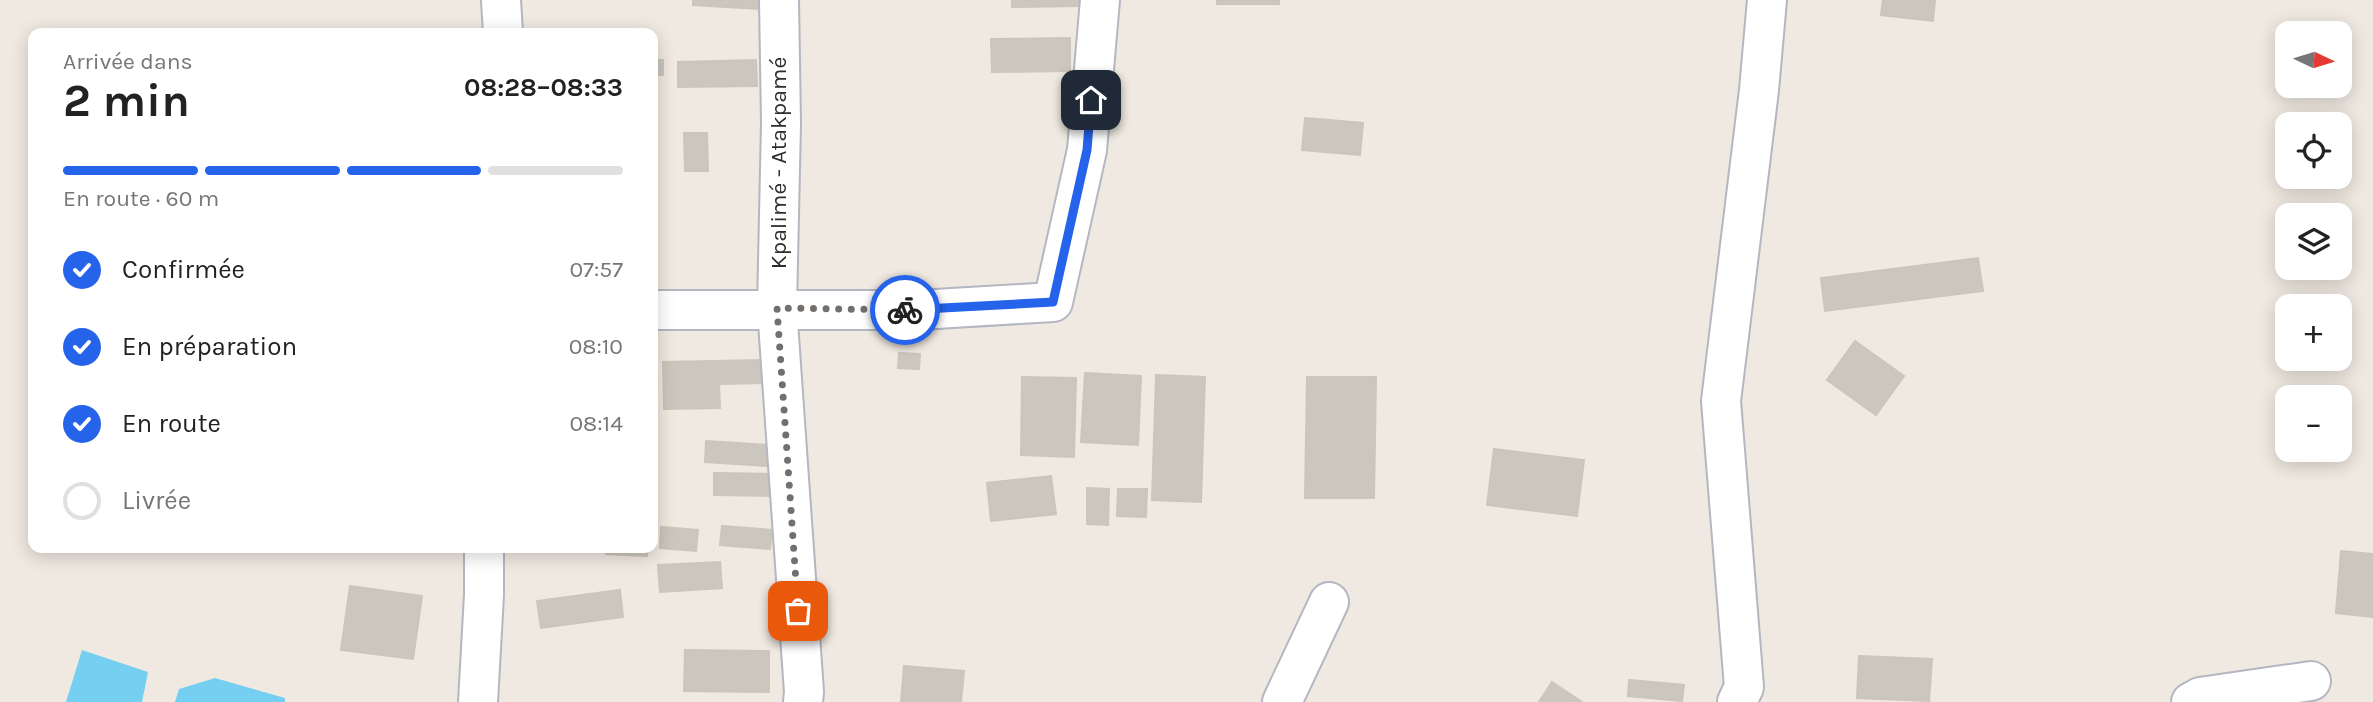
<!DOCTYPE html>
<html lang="fr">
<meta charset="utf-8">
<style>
:root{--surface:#fff;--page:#f2f2f2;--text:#222;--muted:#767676;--line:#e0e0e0;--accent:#2563eb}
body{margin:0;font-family:Karla,sans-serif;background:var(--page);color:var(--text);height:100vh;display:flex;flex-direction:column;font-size:26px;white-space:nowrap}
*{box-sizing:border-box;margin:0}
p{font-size:23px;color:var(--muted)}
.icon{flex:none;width:38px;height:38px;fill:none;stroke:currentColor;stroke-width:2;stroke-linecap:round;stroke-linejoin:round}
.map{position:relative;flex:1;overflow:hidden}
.details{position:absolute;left:28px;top:28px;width:630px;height:525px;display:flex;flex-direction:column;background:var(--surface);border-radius:14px;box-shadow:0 4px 18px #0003}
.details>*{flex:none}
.needle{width:46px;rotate:94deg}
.tools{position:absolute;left:2275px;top:21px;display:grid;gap:14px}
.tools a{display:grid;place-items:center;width:77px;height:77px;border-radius:14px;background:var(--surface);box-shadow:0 4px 18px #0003;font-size:35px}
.pin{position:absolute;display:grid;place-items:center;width:60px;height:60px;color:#fff;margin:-30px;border-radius:14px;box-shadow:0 4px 10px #0006}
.courier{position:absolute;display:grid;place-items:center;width:70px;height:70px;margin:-35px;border:5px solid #2563eb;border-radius:50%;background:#fff;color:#222;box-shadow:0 2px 9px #0007}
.headline em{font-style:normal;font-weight:700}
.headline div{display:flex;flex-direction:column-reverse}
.headline{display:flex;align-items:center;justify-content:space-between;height:119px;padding:0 35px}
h1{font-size:46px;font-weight:700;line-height:52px}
.bar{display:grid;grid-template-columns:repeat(4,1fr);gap:10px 7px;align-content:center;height:84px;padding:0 35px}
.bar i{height:9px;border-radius:5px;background:var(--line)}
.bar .active{background:var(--accent)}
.bar p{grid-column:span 4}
ol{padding:0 35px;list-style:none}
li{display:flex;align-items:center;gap:21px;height:77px}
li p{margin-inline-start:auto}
li .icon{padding:7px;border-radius:50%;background:var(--accent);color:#fff;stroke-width:4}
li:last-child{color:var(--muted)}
li i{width:38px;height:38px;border:4px solid var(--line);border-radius:50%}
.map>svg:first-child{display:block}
.water{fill:#75cff0}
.building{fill:#cbc7bf;stroke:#cbc5ba;stroke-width:2}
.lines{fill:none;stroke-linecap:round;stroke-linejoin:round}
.minor-casing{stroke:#b4b7c1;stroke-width:42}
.minor{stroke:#fff;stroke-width:38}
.done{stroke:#726f6d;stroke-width:7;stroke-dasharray:0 12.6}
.route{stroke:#2563eb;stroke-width:9}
.labels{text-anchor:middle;stroke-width:7;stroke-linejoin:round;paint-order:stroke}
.street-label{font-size:23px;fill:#2e2e2e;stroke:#fff}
</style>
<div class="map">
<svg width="2373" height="702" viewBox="0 0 2373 702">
<rect width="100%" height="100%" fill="#efe9e1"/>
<path class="water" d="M82 650 148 672 142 702H66Z
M215 678 285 698V702H175L179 689Z"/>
<path class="building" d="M693 0H759V9L693 5Z
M1012 0H1082V6L1012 7Z
M1217 0H1279V4H1217Z
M1883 0H1935L1933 21 1881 15Z
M1070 38V71L992 72 991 39Z
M653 60H663V75H653Z
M756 60 757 86 678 87V62Z
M1305 118 1363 123 1360 155 1302 150Z
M684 133H707L708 171H685Z
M1978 258 1983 291 1825 311 1821 278Z
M1855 341 1904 376 1876 415 1827 380Z
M899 353 920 354 919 369 898 368Z
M768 360 769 383 719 384 720 408 664 409 663 362Z
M1085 373 1141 376 1138 445 1081 442Z
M1156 375 1205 377 1201 502 1152 500Z
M1022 377 1076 378 1074 457 1021 455Z
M1307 377H1376L1374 498H1305Z
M706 441 769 445 767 466 705 462Z
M1494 449 1584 460 1577 516 1487 505Z
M714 473 772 474V496L714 495Z
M1051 476 1056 514 991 521 987 483Z
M1087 488 1109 489 1108 525 1087 524Z
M1118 489H1147L1146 517 1117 516Z
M722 526 772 530 770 549 720 545Z
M661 527 698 530 696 551 660 548Z
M606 548H648L647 556 606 554Z
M2341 551 2373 554V617L2336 613Z
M720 562 722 588 660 592 658 565Z
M350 586 422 596 413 659 341 650Z
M620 590 623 617 541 628 537 601Z
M685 650 769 651V692L684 691Z
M1859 656 1932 659 1929 701 1857 698Z
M904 666 964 671 961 702H901Z
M1629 680 1684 685 1682 701 1628 696Z
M1552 682 1582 702H1539Z"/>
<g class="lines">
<defs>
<path id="minor" d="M501 0 503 33
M779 0 781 123 777 308 804 692 803 702
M653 310H919L1053 302 1087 150 1100 0
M478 702 484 595V548
M1282 702 1329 602
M1737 702 1744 687 1721 401 1759 90 1767 0
M2191 702 2200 697 2311 681"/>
</defs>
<use href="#minor" class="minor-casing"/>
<use href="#minor" class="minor"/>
</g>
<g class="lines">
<path class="done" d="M798 611 777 308 905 310"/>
<path class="route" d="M905 310 1053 302 1087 150 1091 100"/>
</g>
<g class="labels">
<g class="street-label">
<text transform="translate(778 163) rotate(-90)" y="8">Kpalimé - Atakpamé</text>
</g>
</g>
</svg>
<div class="tools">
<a><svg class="needle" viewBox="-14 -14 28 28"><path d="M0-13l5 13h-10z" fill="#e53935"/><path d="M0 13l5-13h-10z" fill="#767676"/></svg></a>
<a><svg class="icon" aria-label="locate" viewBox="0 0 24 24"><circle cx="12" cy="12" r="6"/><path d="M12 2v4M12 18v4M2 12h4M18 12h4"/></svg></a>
<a><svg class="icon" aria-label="layers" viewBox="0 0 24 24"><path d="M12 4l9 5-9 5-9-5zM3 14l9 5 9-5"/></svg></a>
<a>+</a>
<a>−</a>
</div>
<div class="pin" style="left:798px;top:611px;background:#ea580c"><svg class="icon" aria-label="bag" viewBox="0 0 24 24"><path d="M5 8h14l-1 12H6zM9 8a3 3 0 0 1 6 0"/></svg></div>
<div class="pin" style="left:1091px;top:100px;background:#1f2937"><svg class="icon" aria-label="home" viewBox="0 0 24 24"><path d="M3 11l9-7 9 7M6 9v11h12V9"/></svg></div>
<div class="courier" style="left:905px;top:310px"><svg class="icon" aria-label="bike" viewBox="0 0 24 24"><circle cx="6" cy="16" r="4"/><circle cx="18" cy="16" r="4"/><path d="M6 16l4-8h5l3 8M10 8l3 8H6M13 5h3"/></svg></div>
<section class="details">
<div class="headline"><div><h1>2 min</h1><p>Arrivée dans</p></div><em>08:28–08:33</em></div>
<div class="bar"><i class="active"></i><i class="active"></i><i class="active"></i><i></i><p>En route · 60 m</p></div>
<ol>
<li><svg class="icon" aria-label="check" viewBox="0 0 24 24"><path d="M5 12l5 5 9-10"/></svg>Confirmée<p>07:57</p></li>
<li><svg class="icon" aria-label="check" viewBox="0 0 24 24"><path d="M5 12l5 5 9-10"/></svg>En préparation<p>08:10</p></li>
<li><svg class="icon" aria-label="check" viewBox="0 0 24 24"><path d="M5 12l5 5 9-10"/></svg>En route<p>08:14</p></li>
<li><i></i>Livrée</li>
</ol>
</section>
</div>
